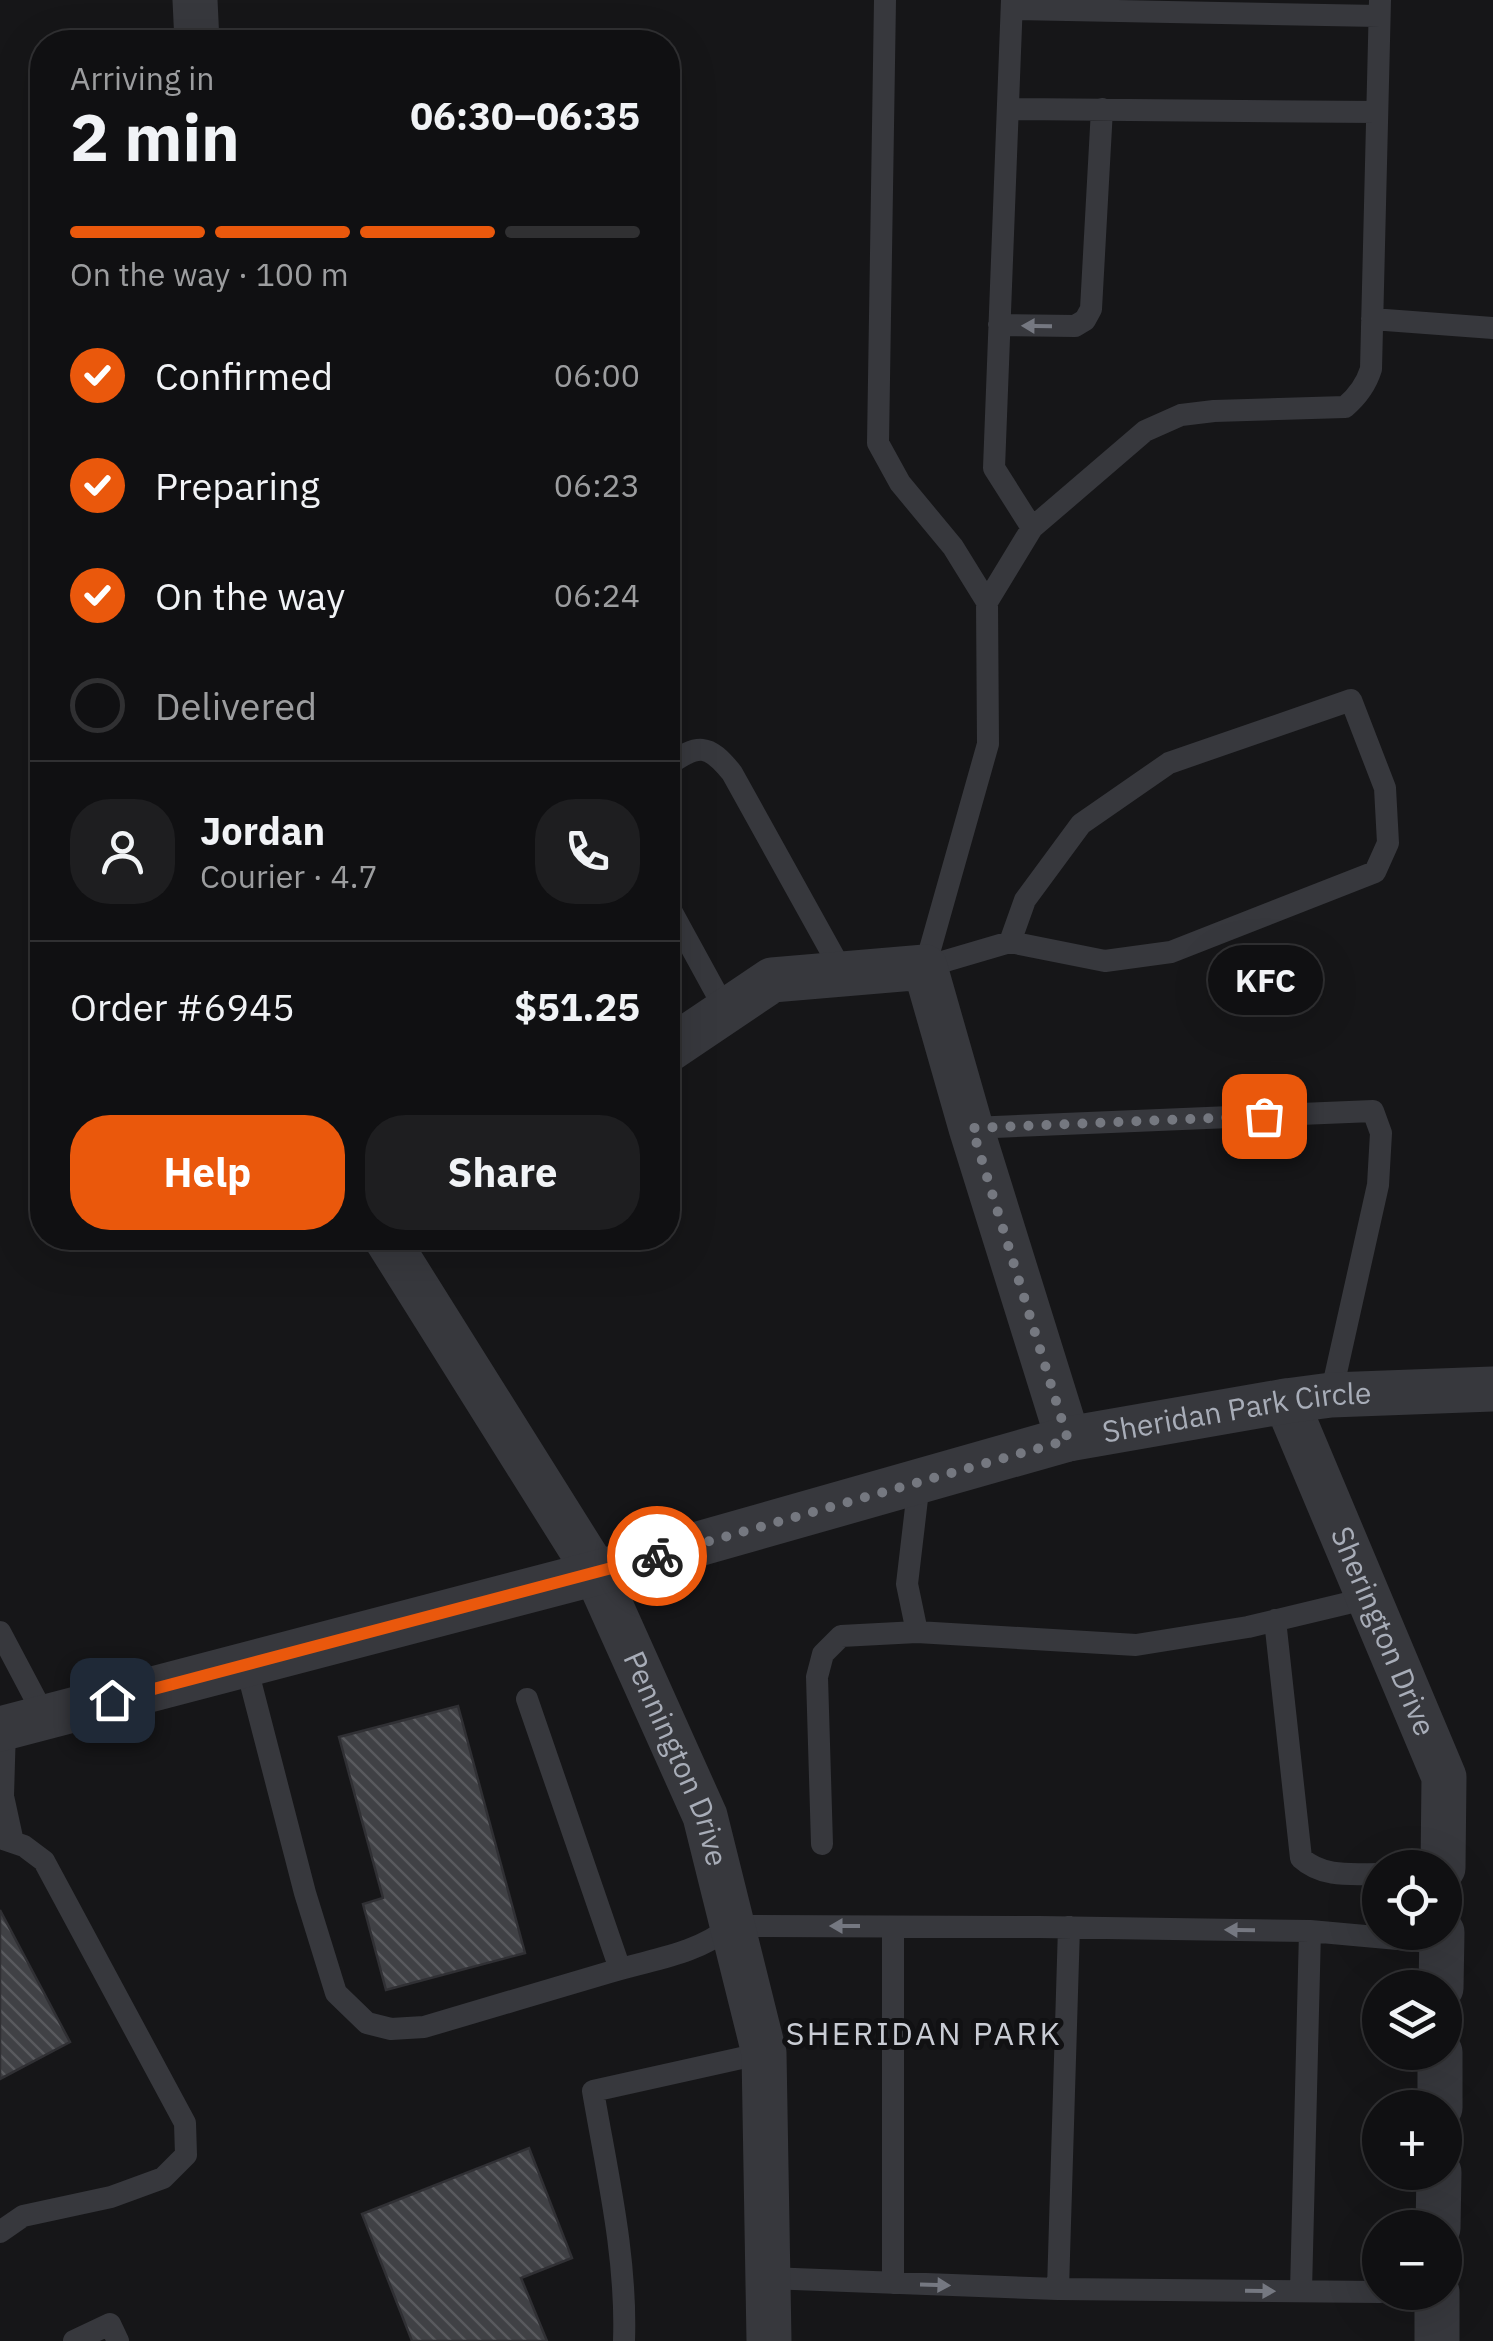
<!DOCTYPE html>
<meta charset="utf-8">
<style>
:root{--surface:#101012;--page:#1e1e20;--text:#f1f3f6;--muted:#9c9d9f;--line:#303032;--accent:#ea580c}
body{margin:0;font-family:"IBM Plex Sans",sans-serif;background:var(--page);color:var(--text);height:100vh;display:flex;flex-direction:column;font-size:38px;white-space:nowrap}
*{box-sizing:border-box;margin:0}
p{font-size:32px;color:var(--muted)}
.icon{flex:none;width:55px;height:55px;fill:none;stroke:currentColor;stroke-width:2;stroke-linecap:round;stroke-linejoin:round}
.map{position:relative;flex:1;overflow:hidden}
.sheet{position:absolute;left:30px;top:30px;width:650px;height:1220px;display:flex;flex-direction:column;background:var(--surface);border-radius:40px;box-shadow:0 10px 40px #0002,0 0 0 2px var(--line)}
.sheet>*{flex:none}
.tools{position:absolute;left:1362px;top:1850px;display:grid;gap:20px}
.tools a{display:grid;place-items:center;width:100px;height:100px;border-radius:50%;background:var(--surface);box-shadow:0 10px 40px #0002,0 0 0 2px var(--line);font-size:50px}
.pin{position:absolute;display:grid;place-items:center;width:85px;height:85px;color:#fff;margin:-42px;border-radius:20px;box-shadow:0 5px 15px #0006}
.courier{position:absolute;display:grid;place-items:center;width:100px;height:100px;margin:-50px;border:8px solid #ea580c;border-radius:50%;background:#fff;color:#222;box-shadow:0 2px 12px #0007}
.bubble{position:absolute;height:70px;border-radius:35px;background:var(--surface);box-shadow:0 10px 40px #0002,0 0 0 2px var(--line);font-size:32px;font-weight:700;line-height:70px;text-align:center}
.headline em{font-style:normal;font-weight:700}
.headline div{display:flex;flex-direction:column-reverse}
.headline{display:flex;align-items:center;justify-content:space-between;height:170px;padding:0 40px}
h1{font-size:65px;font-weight:700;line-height:75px}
.bar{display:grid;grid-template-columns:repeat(4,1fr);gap:15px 10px;align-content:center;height:120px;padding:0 40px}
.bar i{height:12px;border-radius:8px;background:var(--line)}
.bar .current{background:var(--accent)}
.bar p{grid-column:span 4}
.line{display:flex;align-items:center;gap:25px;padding:0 40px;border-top:2px solid var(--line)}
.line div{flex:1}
.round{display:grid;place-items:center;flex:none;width:105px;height:105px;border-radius:40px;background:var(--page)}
ol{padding:0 40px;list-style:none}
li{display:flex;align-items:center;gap:30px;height:110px}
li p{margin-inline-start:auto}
li .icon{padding:10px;border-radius:50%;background:var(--accent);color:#fff;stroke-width:4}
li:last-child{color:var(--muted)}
li i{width:55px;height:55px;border:5px solid var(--line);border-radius:50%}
.button{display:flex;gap:20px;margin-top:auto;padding:20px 40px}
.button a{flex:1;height:115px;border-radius:40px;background:var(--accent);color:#fff;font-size:40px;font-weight:700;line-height:115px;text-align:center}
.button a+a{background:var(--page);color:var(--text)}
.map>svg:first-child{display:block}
.building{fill:url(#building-back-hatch);stroke:#303034;stroke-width:2.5}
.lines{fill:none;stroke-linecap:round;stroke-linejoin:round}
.lane{stroke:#37383d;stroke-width:22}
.street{stroke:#37383d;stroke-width:45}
.oneway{fill:#757881}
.done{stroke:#757880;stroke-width:10;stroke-dasharray:0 18}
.route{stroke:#ea580c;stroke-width:12}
.labels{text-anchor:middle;stroke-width:10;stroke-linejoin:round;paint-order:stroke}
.street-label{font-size:30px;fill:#a8adb8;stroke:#111113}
.neighbourhood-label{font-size:32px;letter-spacing:2.5px;fill:#c9ccd4;stroke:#111113}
</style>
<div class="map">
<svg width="1493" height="2341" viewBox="0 0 1493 2341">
<defs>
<pattern id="building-back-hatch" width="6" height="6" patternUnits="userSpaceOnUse" patternTransform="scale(2.5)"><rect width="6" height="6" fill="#404145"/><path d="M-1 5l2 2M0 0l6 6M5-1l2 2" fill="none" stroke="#595a5e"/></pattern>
</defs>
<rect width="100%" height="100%" fill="#161618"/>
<path class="building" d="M458 1706 525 1953 386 1990 363 1904 383 1898 339 1737Z
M0 1910 70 2042 0 2079Z
M529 2148 572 2258 521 2278 547 2341H412L362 2214Z"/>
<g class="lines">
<path class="lane" d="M885 0 878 443 900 483 953 547 987 602
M1012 9 1379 16
M1008 109 1377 112
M1372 319 1493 328
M999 325 1075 326 1085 320 1091 309 1102 109
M1032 528 1145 431 1181 415 1214 411 1345 407C1358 396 1366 385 1371 369L1380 0
M668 765C698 744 708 743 732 773L843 973
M668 905 726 1011
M925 967 1010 942 1105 961 1171 952 1375 872 1388 843 1385 788 1351 700 1169 763 1081 824 1025 900 1010 942
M925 967 988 744 987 602 1032 528 994 468 1012 0
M971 1128 1373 1111 1381 1133 1378 1185 1331 1395
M919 1482 907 1584 917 1632 1136 1645 1248 1627 1369 1598
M1275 1620 1301 1858C1323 1878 1352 1874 1380 1874
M0 1632 45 1717
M246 1665 305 1893 336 1993 367 2023 391 2029 424 2027C486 2009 548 1990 610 1972 656 1958 692 1956 732 1926L1039 1927 1310 1931 1442 1943
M527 1699 620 1969
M5 1728 3 1796 13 1842
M0 1838 24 1846 44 1861 185 2123 186 2155 163 2178 111 2197 23 2216 0 2232
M822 1844 817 1677 823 1654 841 1636 917 1632
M893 1927V2283
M768 2278 1058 2289 1380 2292
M1058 2289 1069 1927
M1301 2291 1310 1931
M74 2341 110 2324 118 2341
M624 2341C627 2257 607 2173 593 2091L764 2053"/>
<g class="street">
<path d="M195 0 197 42"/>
<path d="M668 1050 772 980 925 967 971 1128 1068 1439"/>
<path id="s1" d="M386 1238 596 1573 705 1816 764 2053 769 2341"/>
<path id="s2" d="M1286 1401 1444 1777 1443 1868"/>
<path id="s3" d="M0 1729 596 1573 1068 1439 1286 1401 1331 1395 1493 1389"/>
<path d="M1441 1988 1442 1932"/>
<path d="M1440 2108V2052"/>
<path d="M1438 2228 1439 2172"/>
<path d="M1437 2341V2292"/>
</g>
</g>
<defs><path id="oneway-solid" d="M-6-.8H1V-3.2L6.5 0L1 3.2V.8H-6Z" transform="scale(2.5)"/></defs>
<g class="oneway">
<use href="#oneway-solid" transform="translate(1037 326) rotate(-179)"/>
<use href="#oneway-solid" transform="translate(845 1926) rotate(-180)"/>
<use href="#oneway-solid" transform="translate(1240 1930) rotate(-179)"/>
<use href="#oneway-solid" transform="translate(935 2285) rotate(2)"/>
<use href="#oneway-solid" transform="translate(1260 2291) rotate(1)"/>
</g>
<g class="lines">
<path class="done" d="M657 1556 1068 1440 972 1128 1264 1116"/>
<path class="route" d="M112 1700 657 1556"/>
</g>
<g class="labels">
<g class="street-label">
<text dy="10" stroke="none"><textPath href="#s3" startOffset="1278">Sheridan Park Circle</textPath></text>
<text dy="10" stroke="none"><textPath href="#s2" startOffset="250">Sherington Drive</textPath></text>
<text dy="10" stroke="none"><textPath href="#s1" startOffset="598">Pennington Drive</textPath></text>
</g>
<g class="neighbourhood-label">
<text x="924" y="2045">SHERIDAN PARK</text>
</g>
</g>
</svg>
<div class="tools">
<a><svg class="icon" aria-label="locate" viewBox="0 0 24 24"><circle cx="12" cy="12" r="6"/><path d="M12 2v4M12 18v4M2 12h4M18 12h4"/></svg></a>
<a><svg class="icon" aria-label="layers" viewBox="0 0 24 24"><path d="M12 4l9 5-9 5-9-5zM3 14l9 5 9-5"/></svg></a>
<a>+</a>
<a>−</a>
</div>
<div class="pin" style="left:1264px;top:1116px;background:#ea580c"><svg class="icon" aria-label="bag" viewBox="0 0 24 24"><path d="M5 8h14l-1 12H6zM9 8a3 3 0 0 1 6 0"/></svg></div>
<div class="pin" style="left:112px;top:1700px;background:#1f2937"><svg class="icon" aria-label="home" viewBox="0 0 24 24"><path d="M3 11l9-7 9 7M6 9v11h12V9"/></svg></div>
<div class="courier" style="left:657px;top:1556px"><svg class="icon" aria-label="bike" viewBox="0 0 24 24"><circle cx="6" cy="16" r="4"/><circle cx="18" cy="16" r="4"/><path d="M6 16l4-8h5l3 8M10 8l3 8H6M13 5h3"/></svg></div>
<div class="bubble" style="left:1208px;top:945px;width:115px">KFC</div>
<section class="sheet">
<div class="headline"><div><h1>2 min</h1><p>Arriving in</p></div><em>06:30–06:35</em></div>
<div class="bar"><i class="current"></i><i class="current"></i><i class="current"></i><i></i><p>On the way · 100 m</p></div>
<ol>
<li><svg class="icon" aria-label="check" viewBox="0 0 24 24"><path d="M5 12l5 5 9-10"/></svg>Confirmed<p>06:00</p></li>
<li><svg class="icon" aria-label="check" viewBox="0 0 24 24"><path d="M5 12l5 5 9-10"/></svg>Preparing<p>06:23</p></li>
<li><svg class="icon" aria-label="check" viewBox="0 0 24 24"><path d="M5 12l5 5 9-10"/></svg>On the way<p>06:24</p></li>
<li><i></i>Delivered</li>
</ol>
<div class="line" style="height:180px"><a class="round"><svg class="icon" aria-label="person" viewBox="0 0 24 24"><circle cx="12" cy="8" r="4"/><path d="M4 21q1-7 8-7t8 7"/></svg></a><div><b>Jordan</b><p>Courier · 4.7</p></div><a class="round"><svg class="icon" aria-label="phone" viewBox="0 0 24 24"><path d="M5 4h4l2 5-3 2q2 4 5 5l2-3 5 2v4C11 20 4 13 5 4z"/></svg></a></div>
<div class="line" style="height:130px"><div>Order #6945</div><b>$51.25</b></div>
<div class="button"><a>Help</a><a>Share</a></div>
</section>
</div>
